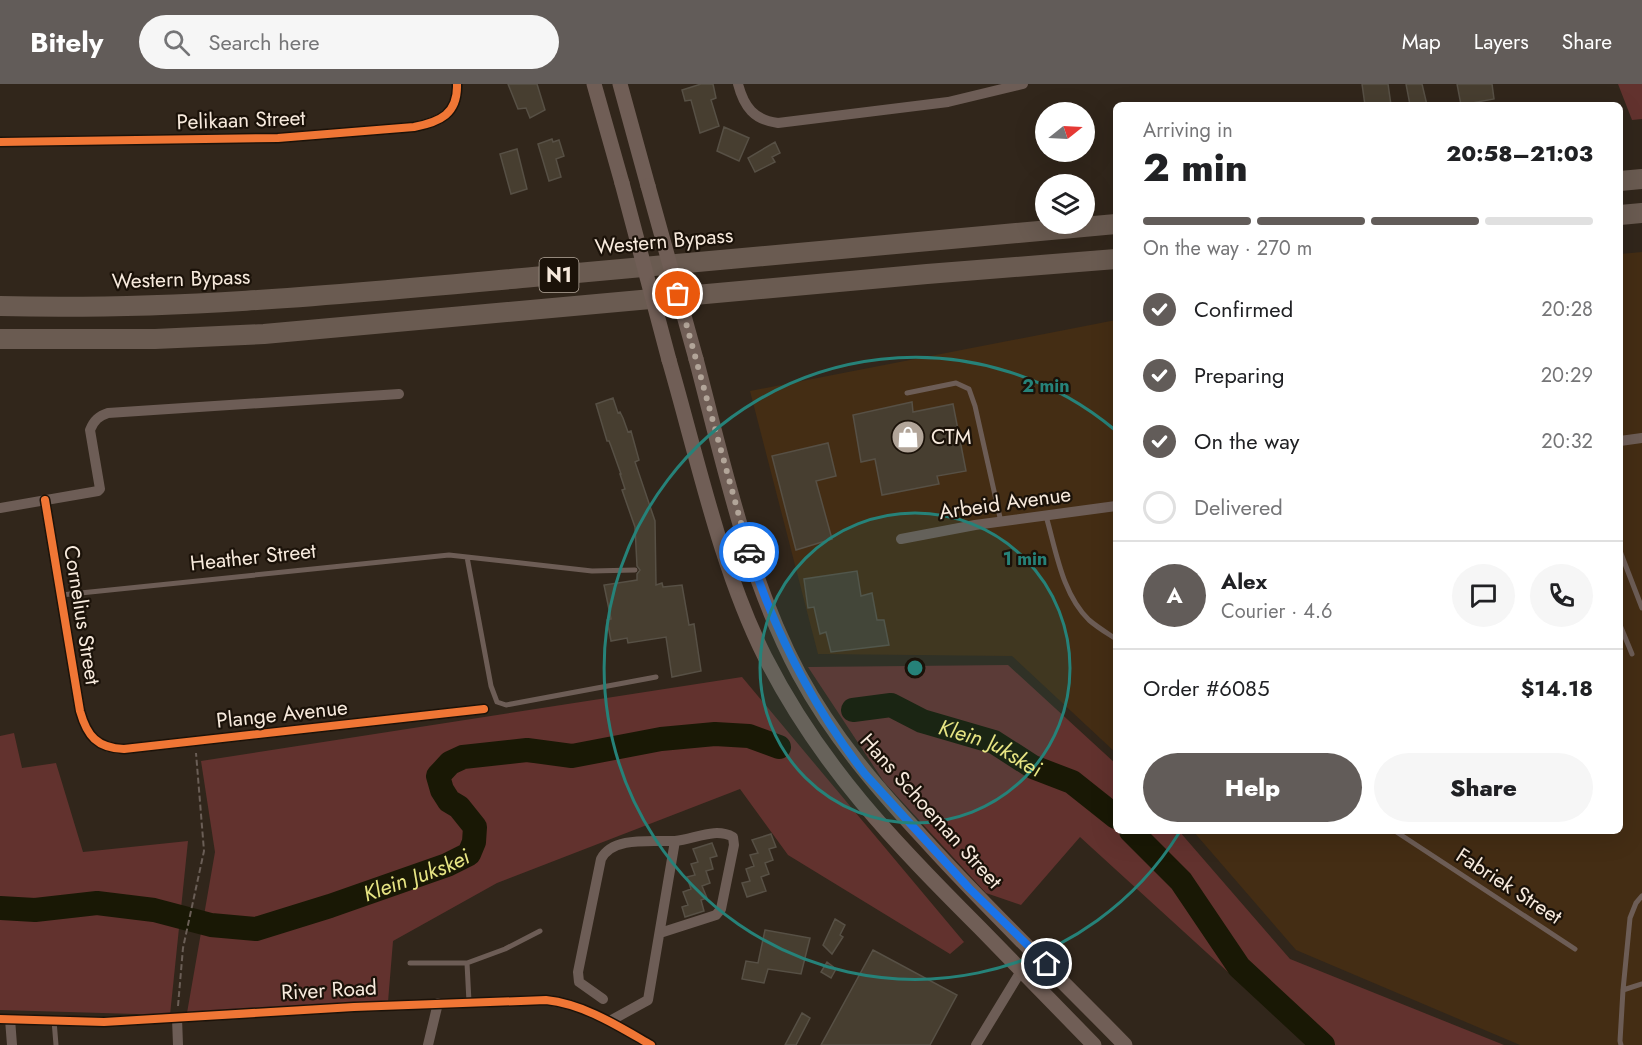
<!DOCTYPE html>
<meta charset="utf-8">
<style>
:root{--surface:#fff;--page:#f6f6f6;--text:#202124;--muted:#757577;--line:#e0e0e0;--accent:#625c59}
body{margin:0;font-family:Jost,sans-serif;background:var(--page);color:var(--text);height:100vh;display:flex;flex-direction:column;font-size:22px;white-space:nowrap}
*{box-sizing:border-box;margin:0}
p{font-size:20px;color:var(--muted)}
.icon{flex:none;width:33px;height:33px;fill:none;stroke:currentColor;stroke-width:2;stroke-linecap:round;stroke-linejoin:round}
.map{position:relative;flex:1;overflow:hidden}
.details{position:absolute;left:1113px;top:18px;width:510px;height:732px;display:flex;flex-direction:column;background:var(--surface);border-radius:9px;box-shadow:0 6px 24px #0002}
.details>*{flex:none}
.needle{width:39px;rotate:72deg}
.fabs{position:absolute;left:1035px;top:18px;display:grid;gap:12px}
.fabs a{display:grid;place-items:center;width:60px;height:60px;border-radius:50%;background:var(--surface);box-shadow:0 6px 24px #0002;font-size:30px}
.pin{position:absolute;display:grid;place-items:center;width:51px;height:51px;color:#fff;margin:-26px;border:3px solid #fff;border-radius:50%;box-shadow:0 2px 6px #0007}
.courier{position:absolute;display:grid;place-items:center;width:60px;height:60px;margin:-30px;border:4px solid #1a73e8;border-radius:50%;background:#fff;color:#222;box-shadow:0 2px 8px #0007}
.head em{font-style:normal;font-weight:800}
.head div{display:flex;flex-direction:column-reverse}
.head{display:flex;align-items:center;justify-content:space-between;height:102px;padding:0 30px}
h1{font-size:39px;font-weight:800;line-height:45px}
.bar{display:grid;grid-template-columns:repeat(4,1fr);gap:9px 6px;align-content:center;height:72px;padding:0 30px}
.bar i{height:8px;border-radius:4px;background:var(--line)}
.bar .active{background:var(--accent)}
.bar p{grid-column:span 4}
.line{display:flex;align-items:center;gap:15px;padding:0 30px;border-top:2px solid var(--line)}
.line div{flex:1}
.round{display:grid;place-items:center;flex:none;width:63px;height:63px;border-radius:32px;background:var(--page)}
ol{padding:0 30px;list-style:none}
li{display:flex;align-items:center;gap:18px;height:66px}
li p{margin-inline-start:auto}
li .icon{padding:6px;border-radius:50%;background:var(--accent);color:#fff;stroke-width:4}
li:last-child{color:var(--muted)}
li i{width:33px;height:33px;border:3px solid var(--line);border-radius:50%}
.primary-button{display:flex;gap:12px;margin-top:auto;padding:12px 30px}
.primary-button a{flex:1;height:69px;border-radius:36px;background:var(--accent);color:#fff;font-size:24px;font-weight:800;line-height:69px;text-align:center}
.primary-button a+a{background:var(--page);color:var(--text)}
header{display:flex;align-items:center;gap:36px;box-sizing:border-box;height:84px;padding:0 30px;background:var(--accent);color:#fff}
header strong{font-size:28px}
nav{display:flex;gap:33px;margin-inline-start:auto;font-size:21px}
.search{width:420px;height:54px;background:var(--page);display:flex;align-items:center;gap:15px;box-sizing:border-box;padding:0 21px;border-radius:33px;color:var(--muted);font-size:22px}
.map>svg:first-child{display:block}
.built{fill:#442d14}
.green{fill:#62322e}
.lines{fill:none;stroke-linecap:round;stroke-linejoin:round}
.river{stroke:#191805;stroke-width:24}
.building{fill:#473e30;stroke:#575045;stroke-width:1.5}
.path{stroke:#6a5e56;stroke-width:2;stroke-dasharray:6 3;stroke-linecap:butt}
.lane{stroke:#6d5d56;stroke-width:5}
.street{stroke:#6d5d56;stroke-width:10}
.secondary{stroke:#705e56;stroke-width:15}
.highway{stroke:#6a5b51;stroke-width:20}
.secondary-bridge{stroke:#705e56;stroke-width:15}
.cycleway-casing{stroke:#1b1209;stroke-width:11}
.cycleway{stroke:#f07635;stroke-width:8}
.done{stroke:#b2a599;stroke-width:6;stroke-dasharray:0 10.8}
.route{stroke:#1a73e8;stroke-width:8}
.ring{fill:none;stroke:#268279;stroke-width:3}
.labels{text-anchor:middle;stroke-width:4.5;stroke-linejoin:round;paint-order:stroke}
.shield{fill:#1b1209;stroke:#b5a99d;stroke-width:1.5}
.shield-label{font-size:20px;font-weight:bold;fill:#f7eadd}
.street-label{font-size:21px;fill:#f7eadd;stroke:#1b1209}
.poi-label{font-size:21px;fill:#f7eadd;stroke:#1b1209;text-anchor:start}
.water-label{font-size:22px;font-style:italic;fill:#e7e583;stroke:#1b1209}
.centre{fill:#268279;stroke:#1b1209;stroke-width:3}
.ring-label{font-size:18px;text-anchor:middle;font-weight:bold;fill:#268279;stroke:#1b1209;stroke-width:4.5;stroke-linejoin:round;paint-order:stroke}
</style>
<header>
<strong>Bitely</strong>
<div class="search"><svg class="icon" aria-label="search" viewBox="0 0 24 24"><circle cx="10" cy="10" r="6"/><path d="M15 15l6 6"/></svg>Search here</div>
<nav><a>Map</a><a>Layers</a><a>Share</a></nav>
</header>
<div class="map">
<svg width="1642" height="961" viewBox="0 0 1642 961">
<rect width="100%" height="100%" fill="#31261b"/>
<path class="built" d="M1642 168V961H1520L1296 866 1193 747H1620V170Z
M1116 236V669L1012 572 818 570 750 307Z"/>
<path class="green" d="M1618 0H1642V35L1632 36Z
M1008 581 1116 680V747H1179L1290 875 1504 961H1308L1080 753 1021 821 986 809 884 698 808 583Z
M742 593 964 858 950 870 788 771 740 705 497 799 393 857 388 918 187 929 215 768 201 677Z
M14 649 22 684 56 679 83 768 188 757 170 931 0 926V652Z"/>
<g class="lines">
<g class="river">
<path id="s1" d="M853 626 891 621 922 637 994 658 1033 683 1072 698 1116 733"/>
<path d="M1131 747 1181 797 1239 883 1323 961"/>
<path id="s2" d="M0 824 35 826 97 819 154 826 211 841 256 845 330 822 447 781 469 770 474 758 475 743 459 723 449 717 442 706 438 692 450 679 463 673 527 666 572 672 661 655 715 650 749 652 779 663"/>
</g>
</g>
<path class="building" d="M508 0H537L545 26 530 34 526 24 518 25Z
M701 0H713L716 14 711 16 719 42 700 49 691 16 685 17 682 6Z
M1362 0H1388L1391 21H1365Z
M1406 0H1422L1427 21H1410Z
M1457 0H1492L1494 15 1461 21Z
M724 43 749 54 739 77 717 67Z
M552 55 553 58 559 56 564 72 556 75 561 93 549 97 538 60Z
M775 58 780 69 772 73 775 78 755 88 748 74Z
M517 65 527 105 511 110 500 70Z
M613 314 618 329 620 328 623 334 628 348 631 347 639 376 635 378 655 437 656 501 662 499 663 503 682 501 689 541 694 540 701 587 672 593 666 553 628 559 627 554 611 557 607 536 611 535 604 501 637 496V490L640 486 637 482 635 443 622 406 625 405 620 390H621L611 362 609 357H607L596 320Z
M912 318 913 328 953 320 966 387 937 392 939 400 882 411 875 375 861 378 853 331Z
M828 359 836 392 816 397 832 455 796 466 772 372Z
M857 487 861 512 872 509 877 536H884L889 561 831 568 826 548 820 550 814 523 808 524 804 495Z
M771 750 776 763 769 765 773 776 765 779 769 790 761 793 766 807 747 813 742 799 750 797 746 785 754 782 750 771 758 769 752 756Z
M712 759 717 772 710 774 713 785 706 787 710 799 702 802 707 814 701 816 704 827 685 833 682 823 688 821 683 808 691 805 687 793 695 791 691 780 698 778 693 765Z
M835 835 845 841 840 851 843 853 832 870 823 861Z
M765 846 810 854 801 890 768 885 764 899 742 895 746 877 758 879Z
M873 866 957 911 930 961H821Z
M827 878 836 885 831 894 821 888Z
M802 929 810 934 796 961H785Z"/>
<g class="lines">
<path class="path" d="M178 922 183 864 204 767 196 669"/>
<path class="lane" d="M907 309 956 299 969 305 975 322 1001 438
M1046 432C1056 466 1062 510 1089 536 1097 543 1107 549 1116 555
M1620 467 1642 524
M467 473 491 602 497 618 506 621 656 593
M61 511 449 471 592 487 635 486
M1620 541 1632 570
M1395 747 1575 865
M410 879H467L505 865 540 847
M467 879 469 918
M1623 906 1642 900
M54 936 56 961
M1621 961 1620 957 1623 906 1630 834 1636 819 1642 812"/>
<path class="street" d="M738 0C744 23 754 36 778 39L948 18 1023 0
M0 58 278 54 414 43C440 38 458 30 457 0
M1620 357 1642 354
M45 416 80 627C87 652 97 664 124 665L484 625
M0 424 98 407 100 405 90 346C94 336 99 332 108 329L399 310
M901 455 975 441 1116 422
M603 915 579 898 578 888 601 775C613 752 651 758 675 757
M177 934 178 961
M0 935 104 938 354 923 546 916C584 920 618 942 651 961
M10 935 12 961
M610 937 648 916 675 757C695 755 715 743 733 753L734 761 721 825 716 831 660 849
M428 961 438 919
M976 961 1021 887 1036 869"/>
<path class="secondary" d="M594 0 622 99
M620 0 648 102
M696 275C724 381 747 492 799 590 833 653 877 704 925 756 989 827 1059 893 1125 961
M669 276C697 372 720 483 765 573 821 683 894 758 980 844 1018 883 1056 922 1094 961"/>
<path class="highway" d="M1620 97 1642 95
M1620 131 1642 129
M0 222C178 227 356 209 533 193 728 175 922 157 1116 140
M0 255H155L264 250 927 190 1116 175"/>
<path class="secondary-bridge" d="M622 99 669 276
M648 102 696 275"/>
<defs>
<path id="cycleway" d="M0 58 278 54 414 43C440 38 458 30 457 0
M45 416 80 627C87 652 97 664 124 665L484 625
M0 935 104 938 354 923 546 916C584 920 618 942 651 961"/>
</defs>
<use href="#cycleway" class="cycleway-casing"/>
<use href="#cycleway" class="cycleway"/>
</g>
<g class="lines">
<path class="done" d="M678 210 749 468"/>
<path class="route" d="M749 468C775 549 813 623 865 690L969 804 1047 880"/>
</g>
<circle cx="915" cy="584" r="155" fill="#268279" fill-opacity=".12"/>
<g class="ring">
<circle cx="915" cy="584" r="155"/>
<path d="M1179 749A311 311 0 1 1 1115 346"/>
</g>
<defs>
<symbol id="shop-disc" viewBox="-11 -11 22 22"><circle r="9.5" fill="#b2a599" stroke="#1b1209"/><path d="M-5-2.5h2.3a2.7 3.5 0 0 1 5.4 0H5L5.5 6h-11ZM-1.5-2.5h3a1.5 2.3 0 0 0-3 0Z" fill="#fff"/></symbol>
</defs>
<g fill-rule="evenodd">
<use href="#shop-disc" x="889" y="334" width="38" height="38"/>
</g>
<g class="labels">
<rect class="shield" x="539.5" y="174" width="39" height="34" rx="4.5"/>
<g class="shield-label">
<text x="559" y="198">N1</text>
</g>
<g class="street-label">
<text transform="translate(241 36) rotate(-2)" y="7">Pelikaan Street</text>
<text transform="translate(664 157) rotate(-5)" y="7">Western Bypass</text>
<text transform="translate(181 195) rotate(-2)" y="7">Western Bypass</text>
<text transform="translate(1005 419) rotate(-8)" y="7">Arbeid Avenue</text>
<text transform="translate(253 473) rotate(-6)" y="7">Heather Street</text>
<text transform="translate(82 531) rotate(81)" y="7">Cornelius Street</text>
<text transform="translate(282 630) rotate(-6)" y="7">Plange Avenue</text>
<text transform="translate(931 727) rotate(48)" y="7">Hans Schoeman Street</text>
<text transform="translate(1509 802) rotate(33)" y="7">Fabriek Street</text>
<text transform="translate(329 906) rotate(-3)" y="7">River Road</text>
</g>
<g class="poi-label">
<text x="931" y="360">CTM</text>
</g>
<g class="water-label">
<text dy="8" stroke="none"><textPath href="#s1" startOffset="147">Klein Jukskei</textPath></text>
<text dy="8" stroke="none"><textPath href="#s2" startOffset="428">Klein Jukskei</textPath></text>
</g>
</g>
<circle cx="915" cy="584" r="9" class="centre"/>
<g class="ring-label">
<text x="1046" y="308">2 min</text>
<text x="1025" y="481">1 min</text>
</g>
</svg>
<div class="fabs">
<a><svg class="needle" viewBox="-14 -14 28 28"><path d="M0-13l5 13h-10z" fill="#e53935"/><path d="M0 13l5-13h-10z" fill="#757577"/></svg></a>
<a><svg class="icon" aria-label="layers" viewBox="0 0 24 24"><path d="M12 4l9 5-9 5-9-5zM3 14l9 5 9-5"/></svg></a>
</div>
<div class="pin" style="left:678px;top:210px;background:#ea580c"><svg class="icon" aria-label="bag" viewBox="0 0 24 24"><path d="M5 8h14l-1 12H6zM9 8a3 3 0 0 1 6 0"/></svg></div>
<div class="pin" style="left:1047px;top:880px;background:#1f2937"><svg class="icon" aria-label="home" viewBox="0 0 24 24"><path d="M3 11l9-7 9 7M6 9v11h12V9"/></svg></div>
<div class="courier" style="left:749px;top:468px"><svg class="icon" aria-label="car" viewBox="0 0 24 24"><path d="M5 17H2v-5l4-1 3-4h7l3 4 3 1v5h-3M9 17h6M6 11h13"/><circle cx="7" cy="17" r="2"/><circle cx="17" cy="17" r="2"/></svg></div>
<section class="details">
<div class="head"><div><h1>2 min</h1><p>Arriving in</p></div><em>20:58–21:03</em></div>
<div class="bar"><i class="active"></i><i class="active"></i><i class="active"></i><i></i><p>On the way · 270 m</p></div>
<ol>
<li><svg class="icon" aria-label="check" viewBox="0 0 24 24"><path d="M5 12l5 5 9-10"/></svg>Confirmed<p>20:28</p></li>
<li><svg class="icon" aria-label="check" viewBox="0 0 24 24"><path d="M5 12l5 5 9-10"/></svg>Preparing<p>20:29</p></li>
<li><svg class="icon" aria-label="check" viewBox="0 0 24 24"><path d="M5 12l5 5 9-10"/></svg>On the way<p>20:32</p></li>
<li><i></i>Delivered</li>
</ol>
<div class="line" style="height:108px"><b class="round" style="background:var(--accent);color:#fff">A</b><div><b>Alex</b><p>Courier · 4.6</p></div><a class="round"><svg class="icon" aria-label="chat" viewBox="0 0 24 24"><path d="M4 5h16v11H9l-5 4z"/></svg></a><a class="round"><svg class="icon" aria-label="phone" viewBox="0 0 24 24"><path d="M5 4h4l2 5-3 2q2 4 5 5l2-3 5 2v4C11 20 4 13 5 4z"/></svg></a></div>
<div class="line" style="height:78px"><div>Order #6085</div><b>$14.18</b></div>
<div class="primary-button"><a>Help</a><a>Share</a></div>
</section>
</div>
